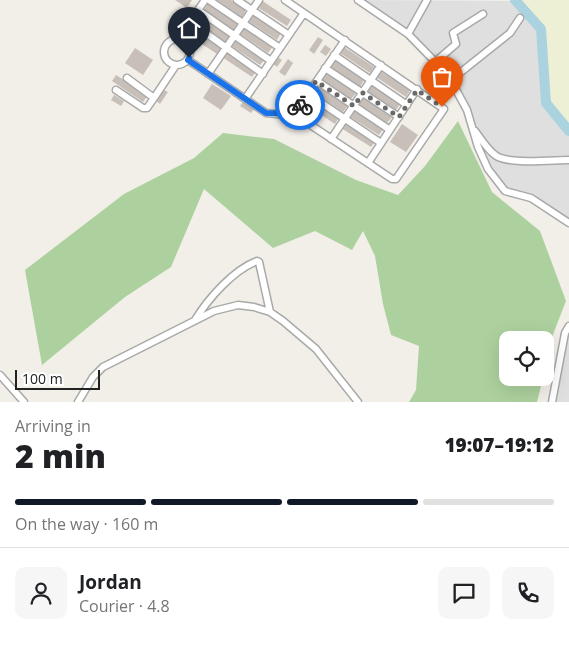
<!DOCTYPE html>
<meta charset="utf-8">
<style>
:root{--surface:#fff;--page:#f6f6f6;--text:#202124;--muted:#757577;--line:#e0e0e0;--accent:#111827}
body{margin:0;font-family:"Open Sans",sans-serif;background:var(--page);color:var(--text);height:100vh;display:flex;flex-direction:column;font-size:19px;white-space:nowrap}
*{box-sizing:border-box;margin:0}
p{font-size:16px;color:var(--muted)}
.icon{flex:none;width:28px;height:28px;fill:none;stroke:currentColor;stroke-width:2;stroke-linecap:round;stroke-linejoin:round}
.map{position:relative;height:402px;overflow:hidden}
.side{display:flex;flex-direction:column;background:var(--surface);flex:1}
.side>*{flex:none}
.tools{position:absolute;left:499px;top:331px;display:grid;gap:10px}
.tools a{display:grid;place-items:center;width:55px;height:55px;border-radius:10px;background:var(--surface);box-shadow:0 5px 20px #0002;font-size:25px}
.scale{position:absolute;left:15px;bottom:12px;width:85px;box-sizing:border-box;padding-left:5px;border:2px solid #222;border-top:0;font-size:14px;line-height:18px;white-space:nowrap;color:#222;-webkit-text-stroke:4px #fff;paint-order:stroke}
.pin{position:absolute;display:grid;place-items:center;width:42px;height:42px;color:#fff;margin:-51px -21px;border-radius:50% 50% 50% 0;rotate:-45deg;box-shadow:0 0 5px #0007}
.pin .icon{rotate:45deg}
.courier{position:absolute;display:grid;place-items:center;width:50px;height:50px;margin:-25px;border:4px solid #1a73e8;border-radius:50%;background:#fff;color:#222;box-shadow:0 1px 6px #0007}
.summary em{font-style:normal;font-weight:800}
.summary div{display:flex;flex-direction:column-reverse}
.summary{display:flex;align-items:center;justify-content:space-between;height:85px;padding:0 15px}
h1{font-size:32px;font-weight:800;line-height:38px}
.bar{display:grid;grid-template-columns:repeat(4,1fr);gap:8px 5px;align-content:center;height:60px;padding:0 15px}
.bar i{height:6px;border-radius:4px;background:var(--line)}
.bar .selected{background:var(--accent)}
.bar p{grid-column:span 4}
.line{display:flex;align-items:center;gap:12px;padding:0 15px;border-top:1px solid var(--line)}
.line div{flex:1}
.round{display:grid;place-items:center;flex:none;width:52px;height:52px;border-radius:10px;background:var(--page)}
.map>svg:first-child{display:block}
.residential{fill:#e0dfdf}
.farmland{fill:#eef0d5}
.forest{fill:#add19e}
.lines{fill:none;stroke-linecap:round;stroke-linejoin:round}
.river{stroke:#aad3df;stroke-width:10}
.building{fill:#c7bfb8}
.minor-casing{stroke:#a9a9a9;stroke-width:9}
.minor{stroke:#fff;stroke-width:6}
.done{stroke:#6b6a68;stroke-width:5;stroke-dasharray:0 9}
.route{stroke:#1a73e8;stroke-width:6}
</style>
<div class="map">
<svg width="569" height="402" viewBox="0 0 569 402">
<rect width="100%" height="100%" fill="#f2efe9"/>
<path class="residential" d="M358 0 516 1 541 29 546 103 569 131V223L531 198 505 191 488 169 467 110 448 75 404 30Z
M569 326V402H553Z"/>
<path class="farmland" d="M515 0H569V131L546 103 541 29Z"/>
<path class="forest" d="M458 121 492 192 540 231 566 301 552 337 545 369V340H508V378H543L537 402H409L416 390 419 346 391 335 383 304 375 256 363 231 352 250 315 231 273 248 204 189 171 267 125 297 42 365 25 270 124 194 194 158 223 133 274 139 356 180 398 195 425 166Z"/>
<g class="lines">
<path class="river" d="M515 0 541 29 546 103 569 131"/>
</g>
<path class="building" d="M175 0H192L187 8Z
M217 0H231L246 10 242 17Z
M261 0 291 20 287 26 257 7Z
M208 3 238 23 233 30 204 10Z
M251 14 281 33 277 40 247 20Z
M200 16 230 35 225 42 196 22Z
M243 26 273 46 268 53 239 33Z
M191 28 221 47 217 54 187 34Z
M318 37 323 40 314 54 309 50Z
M235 39 265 59 260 65 230 45Z
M325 45 331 49 326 56 320 52Z
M344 47 374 67 370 73 340 53Z
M135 48 153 60 143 75 125 63Z
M227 51 256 71 252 77 222 57Z
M276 56 282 60 277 67 272 63Z
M288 59 293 63 285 76 279 72Z
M334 60 364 80 360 87 330 67Z
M380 71 410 90 406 97 376 77Z
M326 73 356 93 351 99 321 80Z
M116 75 148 95 143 102 112 81Z
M212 84 231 96 221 110 203 98Z
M370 84 400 104 396 110 366 91Z
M318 85 348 105 343 112 313 92Z
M162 89 168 92 160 104 155 100Z
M114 95 124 101 121 106 111 100Z
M309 97 339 117 335 124 305 104Z
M362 97 392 117 387 123 357 103Z
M243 102 254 109 251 113 240 106Z
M354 109 383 129 379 135 349 116Z
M345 121 375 141 371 147 341 128Z
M402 124 418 135 406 152 390 142Z"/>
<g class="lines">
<defs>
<path id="minor" d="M209 0 280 48
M237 0 289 35
M358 0 408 34 448 75 467 110 478 147 488 169 505 191 531 198 569 223
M198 10 271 61
M189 21 263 74
M408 34 427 0
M164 52a13 13 0 1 1 26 0a13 13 0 1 1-26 0Z
M177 40 205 0
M334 55 407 105
M188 60 266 113 297 116 392 179H396L444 109 285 0
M435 62 456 44 453 33 483 14
M325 68 399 117
M208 74 259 0
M127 78 154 98 176 65
M451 80 510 33 520 18
M317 81 390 130
M116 90 143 108H147L154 98
M308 94 381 143
M245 99 304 13
M294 114 345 40
M475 131C481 139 487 149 495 155 507 165 552 160 569 160
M331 139 381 65
M368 163 417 89
M195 320C208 299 233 270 257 261L259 262 270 312
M0 375 24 402
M78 402 93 377 103 367 214 311 238 305 254 307 270 312 283 321 316 349 358 402
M552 402 565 333 569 326"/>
</defs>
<use href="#minor" class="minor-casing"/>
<use href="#minor" class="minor"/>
</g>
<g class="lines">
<path class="done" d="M300 105 316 81 354 106 363 93 399 117 417 90 442 107"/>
<path class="route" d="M189 58 188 60 266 113 294 114 300 105"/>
</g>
</svg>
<div class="tools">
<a><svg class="icon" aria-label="locate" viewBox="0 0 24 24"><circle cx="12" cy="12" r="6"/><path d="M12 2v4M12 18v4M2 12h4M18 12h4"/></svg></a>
</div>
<div class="scale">100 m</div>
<div class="pin" style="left:442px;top:107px;background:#ea580c"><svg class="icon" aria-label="bag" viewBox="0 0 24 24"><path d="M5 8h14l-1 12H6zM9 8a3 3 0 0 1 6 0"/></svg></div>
<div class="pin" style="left:189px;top:58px;background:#1f2937"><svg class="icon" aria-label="home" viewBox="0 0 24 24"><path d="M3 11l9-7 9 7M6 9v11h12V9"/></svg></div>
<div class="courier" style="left:300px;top:105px"><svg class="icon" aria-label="bike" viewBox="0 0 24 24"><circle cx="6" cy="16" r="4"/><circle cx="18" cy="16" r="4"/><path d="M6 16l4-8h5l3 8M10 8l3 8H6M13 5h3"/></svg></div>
</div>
<section class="side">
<div class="summary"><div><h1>2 min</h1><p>Arriving in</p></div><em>19:07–19:12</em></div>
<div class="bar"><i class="selected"></i><i class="selected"></i><i class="selected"></i><i></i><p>On the way · 160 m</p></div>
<div class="line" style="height:90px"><a class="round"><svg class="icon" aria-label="person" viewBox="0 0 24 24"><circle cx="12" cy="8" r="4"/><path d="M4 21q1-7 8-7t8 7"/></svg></a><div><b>Jordan</b><p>Courier · 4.8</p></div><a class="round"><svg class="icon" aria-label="chat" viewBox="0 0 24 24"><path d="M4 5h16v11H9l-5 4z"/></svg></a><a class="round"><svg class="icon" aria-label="phone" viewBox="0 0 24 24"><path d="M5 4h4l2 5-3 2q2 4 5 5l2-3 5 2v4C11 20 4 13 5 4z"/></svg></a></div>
</section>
